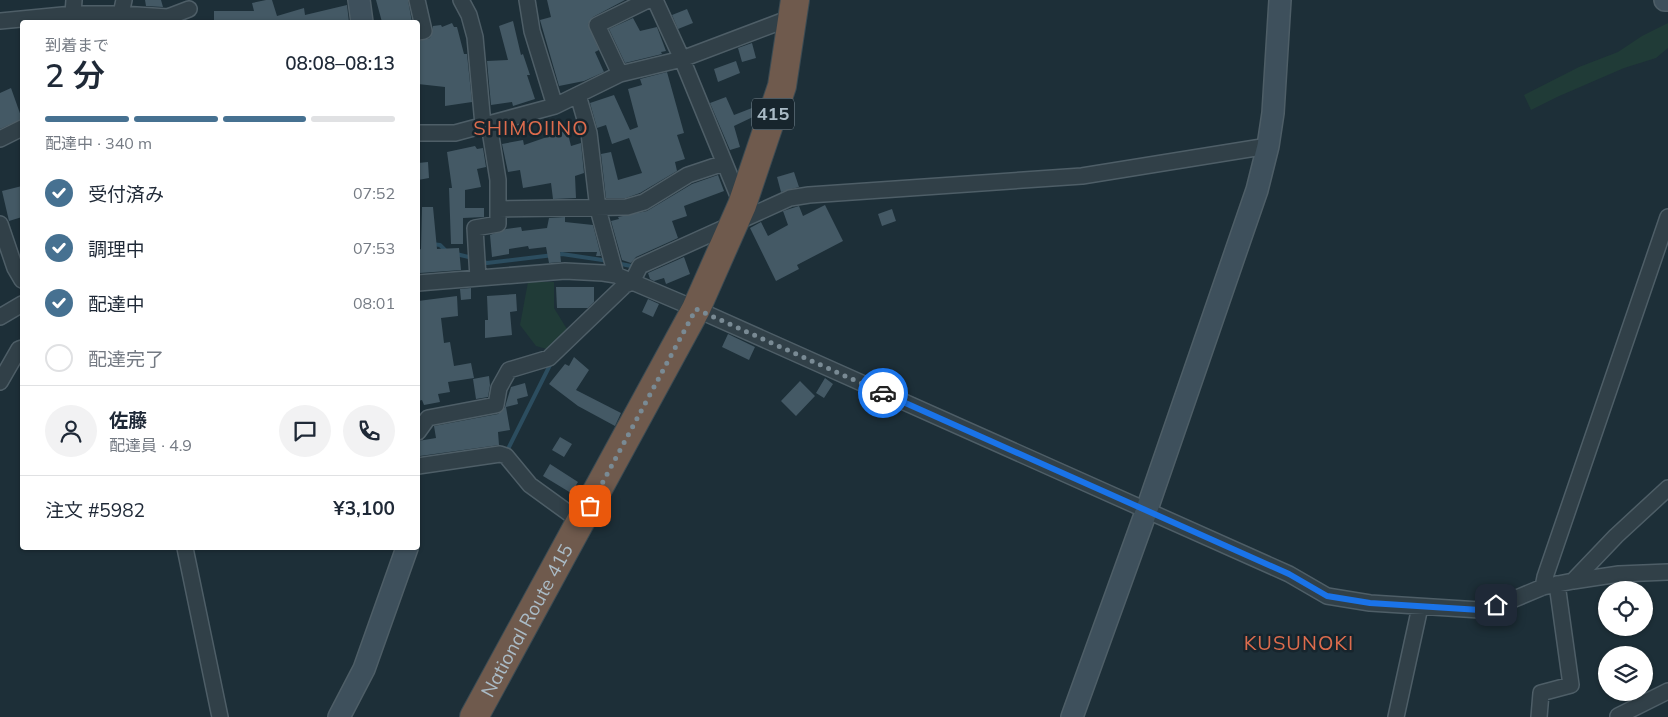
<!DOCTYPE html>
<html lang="ja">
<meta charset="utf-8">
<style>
:root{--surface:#fff;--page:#f2f2f3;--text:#1f2937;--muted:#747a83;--line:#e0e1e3;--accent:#467191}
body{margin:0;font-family:Mulish,"Noto Sans JP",sans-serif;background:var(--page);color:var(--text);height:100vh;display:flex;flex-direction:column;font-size:19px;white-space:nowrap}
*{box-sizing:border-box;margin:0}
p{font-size:16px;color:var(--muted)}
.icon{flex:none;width:28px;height:28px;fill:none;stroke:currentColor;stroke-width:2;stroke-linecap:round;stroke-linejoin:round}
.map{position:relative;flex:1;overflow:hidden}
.sheet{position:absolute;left:20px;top:20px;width:400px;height:530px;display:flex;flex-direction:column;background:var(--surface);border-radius:5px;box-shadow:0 1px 4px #0004}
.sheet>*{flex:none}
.tools{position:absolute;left:1598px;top:581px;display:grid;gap:10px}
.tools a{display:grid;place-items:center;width:55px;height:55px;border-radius:50%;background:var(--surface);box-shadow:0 1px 4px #0004;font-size:25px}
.pin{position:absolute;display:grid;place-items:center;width:42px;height:42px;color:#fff;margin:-21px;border-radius:10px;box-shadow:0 2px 8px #0006}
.courier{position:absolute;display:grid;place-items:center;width:50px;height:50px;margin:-25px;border:4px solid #1a73e8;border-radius:50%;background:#fff;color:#222;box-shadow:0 1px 6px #0007}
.headline em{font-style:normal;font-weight:600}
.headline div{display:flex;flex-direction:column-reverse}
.headline{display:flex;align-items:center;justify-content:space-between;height:85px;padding:0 25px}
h1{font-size:32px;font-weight:600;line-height:38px}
.bar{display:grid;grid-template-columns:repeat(4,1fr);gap:8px 5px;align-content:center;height:60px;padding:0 25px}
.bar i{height:6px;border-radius:4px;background:var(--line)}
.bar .current{background:var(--accent)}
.bar p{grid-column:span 4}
.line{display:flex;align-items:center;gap:12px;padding:0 25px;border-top:1px solid var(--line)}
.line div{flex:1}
.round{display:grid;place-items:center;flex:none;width:52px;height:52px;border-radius:26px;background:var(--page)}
ol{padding:0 25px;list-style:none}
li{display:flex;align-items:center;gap:15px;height:55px}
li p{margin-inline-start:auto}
li .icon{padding:5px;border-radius:50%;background:var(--accent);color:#fff;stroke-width:4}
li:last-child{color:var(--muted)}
li i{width:28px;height:28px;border:2px solid var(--line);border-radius:50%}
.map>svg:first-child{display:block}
.green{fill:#203b37}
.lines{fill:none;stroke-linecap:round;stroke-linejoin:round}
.stream{stroke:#2c4d5f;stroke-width:4}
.building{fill:#445965}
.street-casing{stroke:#4e5e67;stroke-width:18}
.secondary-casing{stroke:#4e5e67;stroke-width:24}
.highway-casing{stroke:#3b4b53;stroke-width:30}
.street{stroke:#314048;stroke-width:15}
.secondary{stroke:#3e505c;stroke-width:21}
.highway{stroke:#6f5a4d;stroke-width:28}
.done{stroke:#798a94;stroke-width:5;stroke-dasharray:0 9}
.route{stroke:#1a73e8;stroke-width:6}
.labels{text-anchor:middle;stroke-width:5;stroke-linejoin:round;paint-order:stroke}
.shield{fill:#17252d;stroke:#7e8e98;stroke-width:1}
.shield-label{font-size:18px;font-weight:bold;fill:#aabbc6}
.street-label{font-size:19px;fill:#aabbc6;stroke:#17252d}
.neighbourhood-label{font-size:20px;letter-spacing:1px;fill:#de6c4d;stroke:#17252d}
</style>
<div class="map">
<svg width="1668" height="717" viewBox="0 0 1668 717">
<rect width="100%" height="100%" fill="#1d2f38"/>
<path class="green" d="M1668 23V48L1656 58 1624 68 1557 97 1531 110 1524 95 1579 67 1618 52 1642 36Z
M528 282H554V308L570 334 554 351 536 346 520 325Z"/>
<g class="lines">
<path class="stream" d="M432 244 440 245 447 252
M456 254 473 258
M480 261 487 263 562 254 609 261
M616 263 636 267
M507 451 552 361"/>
</g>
<path class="building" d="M145 0H161L163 7 146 6Z
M266 0H272L277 16 304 8 305 15 347 5 349 22H214V11H254L252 3Z
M376 0H408L412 22H382Z
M547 0H625L593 17 588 24 599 50 595 52 604 72 584 81 559 86 540 20 551 17Z
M687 9 693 23 678 29 672 15Z
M633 18 640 31 657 27 666 51 661 52 662 54 625 63 609 29Z
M513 21 521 55 523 54 530 75H527L535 99 513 106 512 102 491 105 487 61 508 60 499 26Z
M452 23 454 27H457L464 54H467L472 102 445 106V87L418 84V41L430 38 433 26 441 25 442 27Z
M752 43 756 58 742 62 738 48Z
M736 61 740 73 718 82 714 69Z
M667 72 684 133 677 135 685 159 675 162 677 171 640 193 626 198H606L601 154 611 152 618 180 642 173 629 138 612 144 606 125 597 128 590 103 614 95 630 130 638 127 628 89 642 85 640 79Z
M11 88 22 119 0 129V93Z
M726 97 734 115 752 108 755 116 734 126 740 147 730 150 710 103Z
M567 130 571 146 581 143 584 173 575 176 576 198 553 199 551 183 523 188 520 170 508 172 502 144 523 140 524 145Z
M475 146 477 149 483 148 486 167 477 169 481 187 465 190V208H484V217L463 218V244H451L449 188H452L447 152Z
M428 162 429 178 418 180V163Z
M794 172 799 187 781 192 777 177Z
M718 175 724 191 684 206 687 216 672 221 678 238 636 257 631 263 622 260 611 221 619 219 618 217 647 211 692 184Z
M22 186V217L9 221 2 191Z
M825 205 843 241 797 265 799 269 776 281 750 228 761 222 768 236 788 225 783 211 799 206 803 216Z
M422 207H433L437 249 459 248 461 270 420 273 419 250 421 249Z
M892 209 896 221 882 226 878 214Z
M565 217V222L593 225 601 256H596L597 252H560L561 262 549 263 546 247 529 249 528 246 509 249V254L492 257 490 235 506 229 521 227 522 231 547 228 549 218Z
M684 257 690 274 666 284 664 278 654 281 650 279 648 273Z
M556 287H594V302L588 308H557Z
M471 288V299L461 300 460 289Z
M516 294 517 311 510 312 512 335 485 338V320H488L487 296Z
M457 296 458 316 441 318 444 343 450 342 454 366 471 363 474 378 448 382 450 392 438 394 440 402 424 405 422 400 418 401V301Z
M648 299 659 304 653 317 642 312Z
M728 334 755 347 749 360 722 347Z
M574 357 589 370 576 390 621 413 615 426 578 406 549 384 565 364 569 366Z
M489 376 490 385 488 397 476 399 473 379Z
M825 378 833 384 824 398 816 393Z
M800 381 815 396 796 416 781 401Z
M525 383 528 396 517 399 518 404 506 407 510 430 498 432 499 445 420 456 418 441 436 438 434 426 498 414 505 407 511 387Z
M560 437 572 444 564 457 552 450Z
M550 464 578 482 571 493 543 476Z"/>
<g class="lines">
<defs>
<path id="street" d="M74 0 73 14H121
M124 0 121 14 168 17 189 9
M417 0 424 31 418 32
M461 0 469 15 475 37 483 125
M527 0 532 31 555 106
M655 0 682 59 741 203
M0 21 73 14
M620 74 597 25 648 0
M578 95 589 133 598 209 616 275
M418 133H455L555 106 620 74 682 59 793 17
M0 139 22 128
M498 209 627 207 644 202 688 175 724 163
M0 224 15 268 22 280
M478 278 475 228 498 224V180L489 124
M418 283 565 271 603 273 616 275 696 309 1289 574 1327 596 1370 603 1480 610 1512 600 1543 587 1573 581 1619 574 1668 572
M0 317 22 304
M0 382 19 349 22 348
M418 432 428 418 496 405 499 388 509 370 549 358 625 285 632 282 640 266 790 198 809 195 1082 176 1268 146
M418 466 500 454 506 456 530 485 581 522
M185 548 220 717
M1573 581 1616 536 1668 488
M1543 587 1545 577 1668 217
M1618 716 1668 691
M1396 717 1420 607
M1539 717 1541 693 1571 685 1557 584"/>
<path id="secondary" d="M359 0 362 22
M1665 0H1668
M339 717 364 669 407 548
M1072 717 1146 512 1257 190 1268 146 1273 113 1280 0"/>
<g id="highway">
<path id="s1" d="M474 717 696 309 742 205 782 86 795 0"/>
</g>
</defs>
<use href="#street" class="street-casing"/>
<use href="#secondary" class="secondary-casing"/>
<use href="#highway" class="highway-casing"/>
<use href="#street" class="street"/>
<use href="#secondary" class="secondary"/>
<use href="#highway" class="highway"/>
</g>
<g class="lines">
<path class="done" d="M590 506 696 309 883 393"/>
<path class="route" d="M883 393 1289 574 1327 596 1370 603 1480 610 1496 605"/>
</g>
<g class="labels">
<rect class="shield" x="752" y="98.5" width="42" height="31" rx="4"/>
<g class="shield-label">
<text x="773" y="120">415</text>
</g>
<g class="street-label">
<text dy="7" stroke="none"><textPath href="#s1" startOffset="110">National Route 415</textPath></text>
</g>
<g class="neighbourhood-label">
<text x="531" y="135">SHIMOIINO</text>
<text x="1299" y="650">KUSUNOKI</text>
</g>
</g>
</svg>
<div class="tools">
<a><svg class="icon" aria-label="locate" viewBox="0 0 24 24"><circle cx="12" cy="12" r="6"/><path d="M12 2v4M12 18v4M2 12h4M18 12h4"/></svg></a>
<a><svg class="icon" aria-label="layers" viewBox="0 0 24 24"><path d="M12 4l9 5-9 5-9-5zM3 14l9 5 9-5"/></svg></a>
</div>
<div class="pin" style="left:590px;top:506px;background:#ea580c"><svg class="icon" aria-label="bag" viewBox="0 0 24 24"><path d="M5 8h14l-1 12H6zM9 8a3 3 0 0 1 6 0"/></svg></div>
<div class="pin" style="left:1496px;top:605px;background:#1f2937"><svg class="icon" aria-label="home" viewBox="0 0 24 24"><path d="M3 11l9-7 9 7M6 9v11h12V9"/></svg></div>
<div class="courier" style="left:883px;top:393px"><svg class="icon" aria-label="car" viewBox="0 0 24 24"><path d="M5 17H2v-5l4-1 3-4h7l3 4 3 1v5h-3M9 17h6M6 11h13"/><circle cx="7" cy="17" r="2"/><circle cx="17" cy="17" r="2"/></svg></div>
<section class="sheet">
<div class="headline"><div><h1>2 分</h1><p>到着まで</p></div><em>08:08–08:13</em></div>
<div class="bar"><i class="current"></i><i class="current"></i><i class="current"></i><i></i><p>配達中 · 340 m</p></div>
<ol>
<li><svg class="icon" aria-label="check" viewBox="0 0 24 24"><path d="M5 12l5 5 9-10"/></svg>受付済み<p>07:52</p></li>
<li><svg class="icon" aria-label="check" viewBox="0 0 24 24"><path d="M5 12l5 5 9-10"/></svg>調理中<p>07:53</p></li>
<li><svg class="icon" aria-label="check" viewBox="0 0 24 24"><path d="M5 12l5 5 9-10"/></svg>配達中<p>08:01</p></li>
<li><i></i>配達完了</li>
</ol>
<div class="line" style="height:90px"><a class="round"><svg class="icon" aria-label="person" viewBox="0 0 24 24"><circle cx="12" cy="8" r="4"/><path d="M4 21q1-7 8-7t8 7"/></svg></a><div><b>佐藤</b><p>配達員 · 4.9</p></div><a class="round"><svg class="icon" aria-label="chat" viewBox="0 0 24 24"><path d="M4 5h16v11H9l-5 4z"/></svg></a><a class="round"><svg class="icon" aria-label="phone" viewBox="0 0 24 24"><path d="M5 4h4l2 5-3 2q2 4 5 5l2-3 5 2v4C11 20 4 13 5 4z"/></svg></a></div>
<div class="line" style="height:65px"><div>注文 #5982</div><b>¥3,100</b></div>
</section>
</div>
